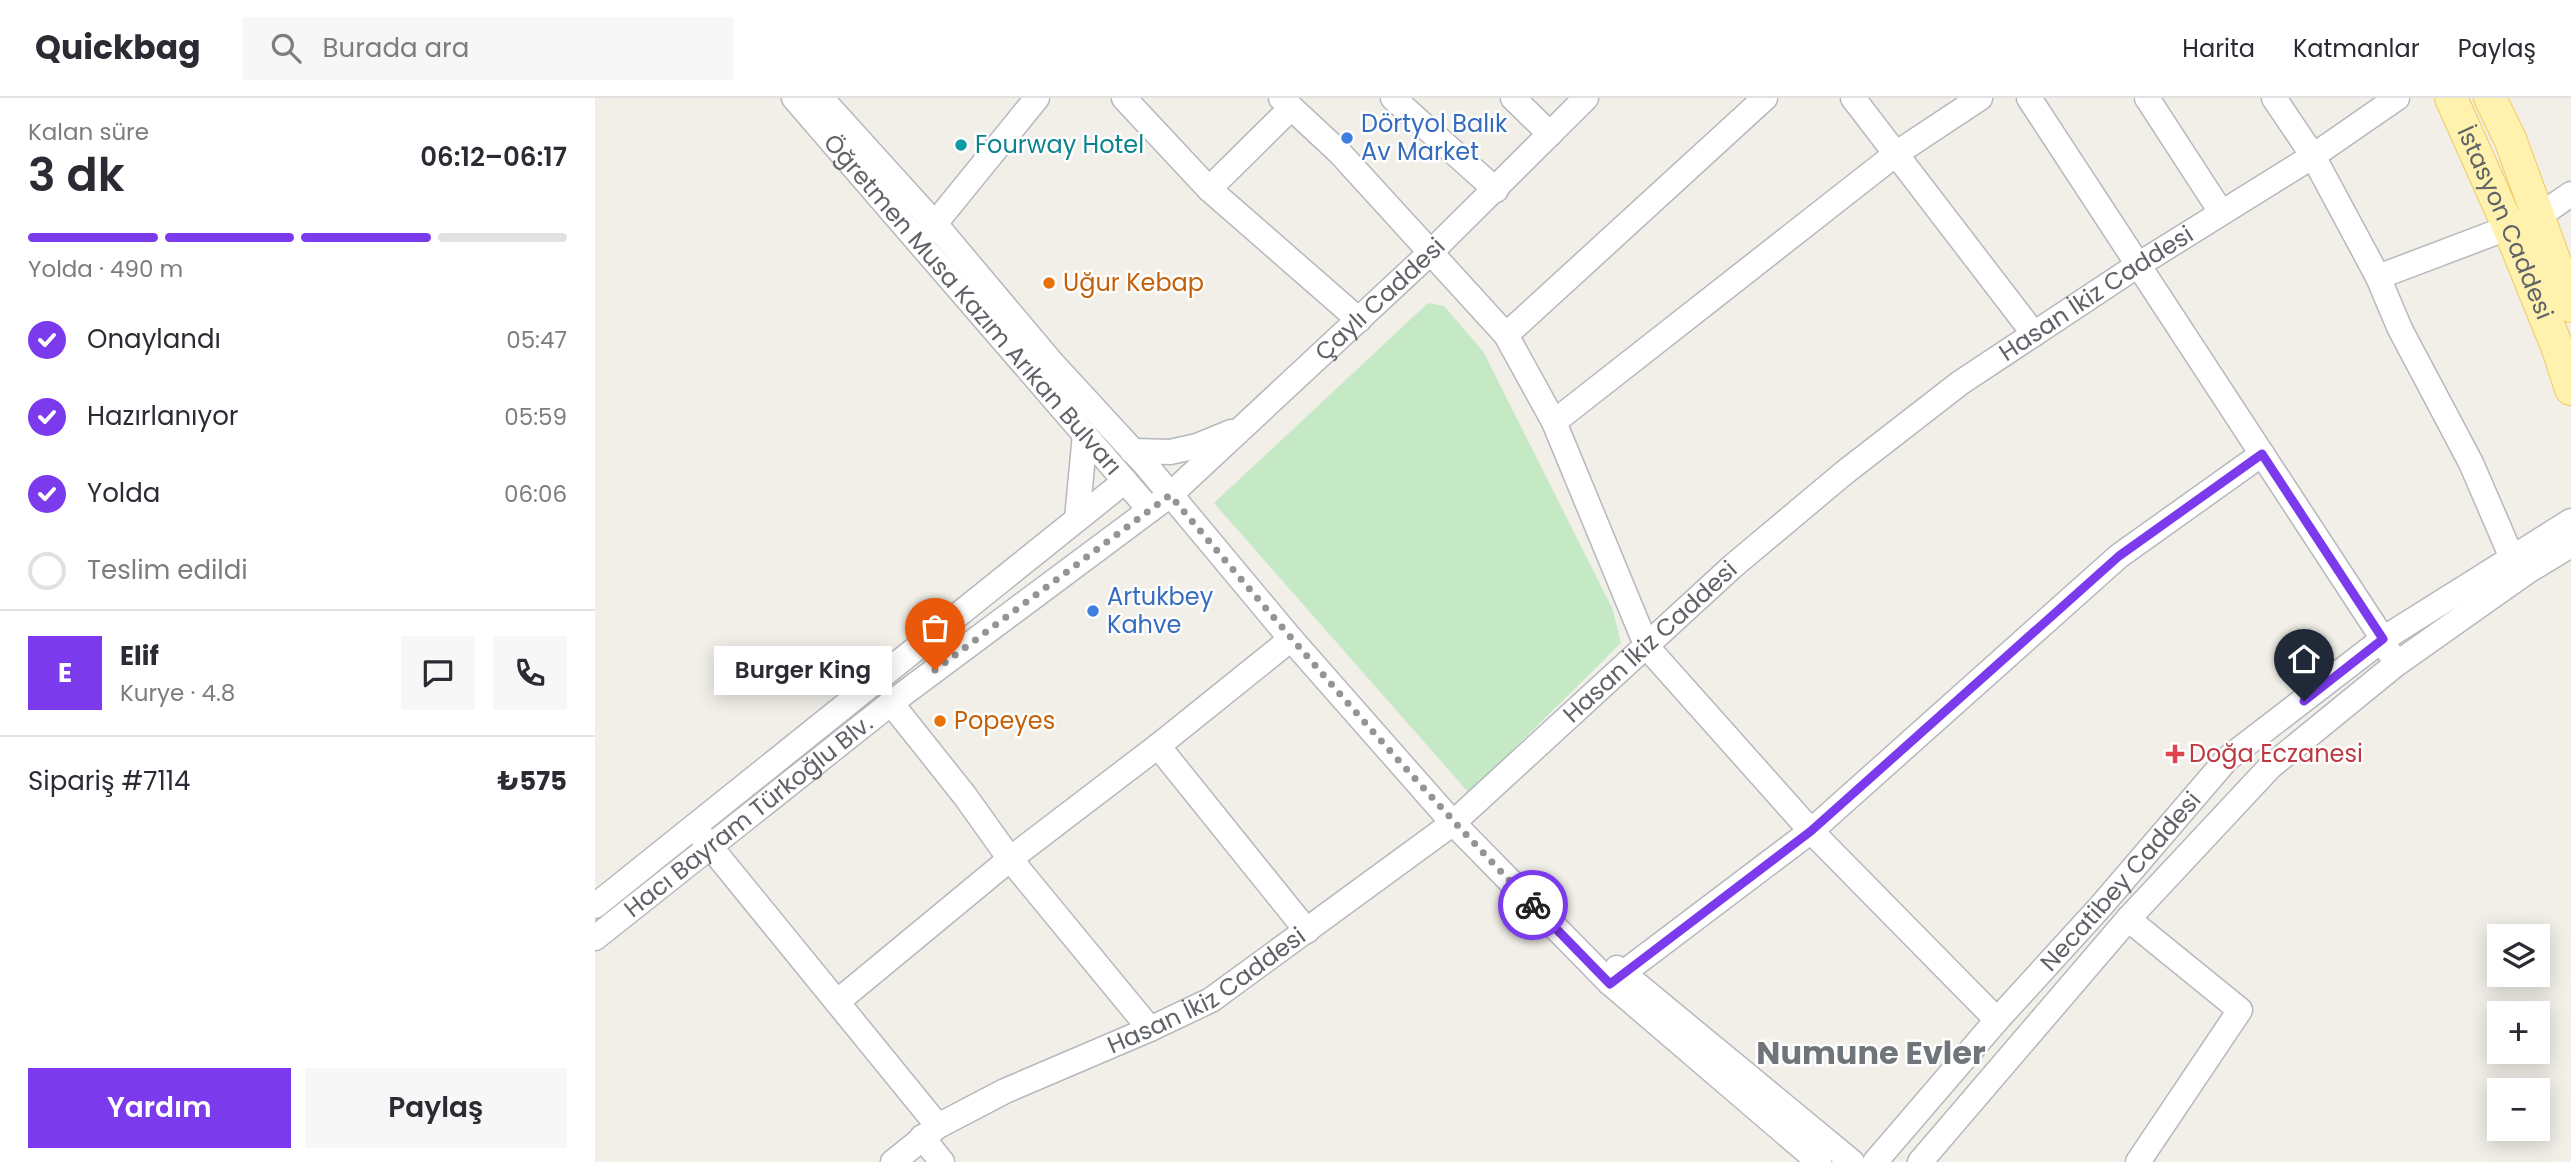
<!DOCTYPE html>
<html lang="tr">
<meta charset="utf-8">
<style>
:root{--surface:#fff;--page:#f7f7f7;--text:#2b2b33;--muted:#7c7c81;--line:#e1e1e2;--accent:#7c3aed}
body{margin:0;font-family:Poppins,sans-serif;background:var(--page);color:var(--text);height:100vh;display:flex;flex-direction:column;font-size:26px;white-space:nowrap}
*{box-sizing:border-box;margin:0}
p{font-size:23px;color:var(--muted)}
.icon{flex:none;width:38px;height:38px;fill:none;stroke:currentColor;stroke-width:2;stroke-linecap:round;stroke-linejoin:round}
.map{position:relative;flex:1;overflow:hidden}
.panel{display:flex;flex-direction:column;background:var(--surface);width:595px}
.panel>*{flex:none}
.controls{position:absolute;left:1892px;top:826px;display:grid;gap:14px}
.controls a{display:grid;place-items:center;width:63px;height:63px;border-radius:0px;background:var(--surface);box-shadow:0 4px 18px #0003;font-size:35px}
.pin{position:absolute;display:grid;place-items:center;width:60px;height:60px;color:#fff;margin:-72px -30px;border-radius:50% 50% 50% 0;rotate:-45deg;box-shadow:0 0 7px #0007}
.pin .icon{rotate:45deg}
.courier{position:absolute;display:grid;place-items:center;width:70px;height:70px;margin:-35px;border:5px solid #7c3aed;border-radius:50%;background:#fff;color:#222;box-shadow:0 2px 9px #0007}
.bubble{position:absolute;height:49px;border-radius:0px;background:var(--surface);box-shadow:0 4px 18px #0003;font-size:23px;font-weight:600;line-height:49px;text-align:center}
.summary em{font-style:normal;font-weight:600}
.summary div{display:flex;flex-direction:column-reverse}
.summary{display:flex;align-items:center;justify-content:space-between;height:119px;padding:0 28px}
h1{font-size:46px;font-weight:600;line-height:52px}
.bar{display:grid;grid-template-columns:repeat(4,1fr);gap:10px 7px;align-content:center;height:84px;padding:0 28px}
.bar i{height:9px;border-radius:5px;background:var(--line)}
.bar .on{background:var(--accent)}
.bar p{grid-column:span 4}
.line{display:flex;align-items:center;gap:18px;padding:0 28px;border-top:2px solid var(--line)}
.line div{flex:1}
.round{display:grid;place-items:center;flex:none;width:74px;height:74px;border-radius:0px;background:var(--page)}
ol{padding:0 28px;list-style:none}
li{display:flex;align-items:center;gap:21px;height:77px}
li p{margin-inline-start:auto}
li .icon{padding:7px;border-radius:50%;background:var(--accent);color:#fff;stroke-width:4}
li:last-child{color:var(--muted)}
li i{width:38px;height:38px;border:4px solid var(--line);border-radius:50%}
.button{display:flex;gap:14px;margin-top:auto;padding:14px 28px}
.button a{flex:1;height:80px;border-radius:0px;background:var(--accent);color:#fff;font-size:28px;font-weight:600;line-height:80px;text-align:center}
.button a+a{background:var(--page);color:var(--text)}
header{display:flex;align-items:center;gap:42px;box-sizing:border-box;height:98px;padding:0 35px;background:var(--surface);border-bottom:2px solid var(--line)}
header strong{font-size:33px}
nav{display:flex;gap:38px;margin-inline-start:auto;font-size:24px}
.search{width:490px;height:63px;background:var(--page);display:flex;align-items:center;gap:18px;box-sizing:border-box;padding:0 24px;border-radius:0px;color:var(--muted);font-size:26px}
main{display:flex;flex:1;min-height:0}
.map>svg:first-child{display:block}
.green{fill:#c5e8c5}
.lines{fill:none;stroke-linecap:round;stroke-linejoin:round}
.minor-casing{stroke:#b5b8bc;stroke-width:27}
.major-casing{stroke:#f2c960;stroke-width:34}
.minor{stroke:#fff;stroke-width:24}
.major{stroke:#fff2af;stroke-width:32}
.done{stroke:#929495;stroke-width:7;stroke-dasharray:0 12.6}
.route{stroke:#7c3aed;stroke-width:9}
.shop-dot{fill:#3f7fe0;stroke:#fff;stroke-width:2.5}
.culture-dot{fill:#0f9aa8;stroke:#fff;stroke-width:2.5}
.food-dot{fill:#e8710a;stroke:#fff;stroke-width:2.5}
.health-dot{fill:#e0444e;stroke:#fff;stroke-width:2.5}
.labels{text-anchor:middle;stroke-width:5;stroke-linejoin:round;paint-order:stroke}
.shop-label{font-size:24px;fill:#366cbe;stroke:#fff;text-anchor:start}
.culture-label{font-size:24px;fill:#0d838f;stroke:#fff;text-anchor:start}
.street-label{font-size:24px;fill:#5f6368;stroke:#fff}
.food-label{font-size:24px;fill:#c56008;stroke:#fff;text-anchor:start}
.health-label{font-size:24px;fill:#be3a42;stroke:#fff;text-anchor:start}
.district-label{font-size:32px;font-weight:bold;fill:#70757a;stroke:#fff}
</style>
<header>
<strong>Quickbag</strong>
<div class="search"><svg class="icon" aria-label="search" viewBox="0 0 24 24"><circle cx="10" cy="10" r="6"/><path d="M15 15l6 6"/></svg>Burada ara</div>
<nav><a>Harita</a><a>Katmanlar</a><a>Paylaş</a></nav>
</header>
<main>
<section class="panel">
<div class="summary"><div><h1>3 dk</h1><p>Kalan süre</p></div><em>06:12–06:17</em></div>
<div class="bar"><i class="on"></i><i class="on"></i><i class="on"></i><i></i><p>Yolda · 490 m</p></div>
<ol>
<li><svg class="icon" aria-label="check" viewBox="0 0 24 24"><path d="M5 12l5 5 9-10"/></svg>Onaylandı<p>05:47</p></li>
<li><svg class="icon" aria-label="check" viewBox="0 0 24 24"><path d="M5 12l5 5 9-10"/></svg>Hazırlanıyor<p>05:59</p></li>
<li><svg class="icon" aria-label="check" viewBox="0 0 24 24"><path d="M5 12l5 5 9-10"/></svg>Yolda<p>06:06</p></li>
<li><i></i>Teslim edildi</li>
</ol>
<div class="line" style="height:126px"><b class="round" style="background:var(--accent);color:#fff">E</b><div><b>Elif</b><p>Kurye · 4.8</p></div><a class="round"><svg class="icon" aria-label="chat" viewBox="0 0 24 24"><path d="M4 5h16v11H9l-5 4z"/></svg></a><a class="round"><svg class="icon" aria-label="phone" viewBox="0 0 24 24"><path d="M5 4h4l2 5-3 2q2 4 5 5l2-3 5 2v4C11 20 4 13 5 4z"/></svg></a></div>
<div class="line" style="height:91px"><div>Sipariş #7114</div><b>₺575</b></div>
<div class="button"><a>Yardım</a><a>Paylaş</a></div>
</section>
<div class="map">
<svg width="1976" height="1064" viewBox="0 0 1976 1064">
<rect width="100%" height="100%" fill="#f1efe8"/>
<path class="green" d="M833 205 849 208 888 253 1018 512 1026 545 874 695 619 405Z"/>
<g class="lines">
<defs>
<g id="minor">
<path id="s1" d="M199 0 555 412"/>
<path d="M226 0 341 127 457 265 550 366 696 541 858 725 1015 885 1224 1064"/>
<path d="M529 0 614 91 764 222"/>
<path d="M686 0 744 54 911 237 959 324 1052 549 1216 733 1402 922"/>
<path d="M798 0 901 92"/>
<path d="M918 0 955 36"/>
<path d="M1258 0 1439 236"/>
<path d="M1434 0 1788 541 1794 554"/>
<path d="M1552 0 1626 114"/>
<path d="M1679 0 1718 58 1783 179 1805 231 1876 365 1917 460"/>
<path d="M614 91 696 10"/>
<path d="M330 138 442 0"/>
<path d="M1783 179 1944 118 1976 96"/>
<path d="M911 237 1170 0"/>
<path d="M959 324 1302 55 1385 0"/>
<path d="M537 353 575 354 602 348 636 334"/>
<path d="M482 421 490 336"/>
<path d="M296 605 370 698 415 761 555 931"/>
<path d="M563 648 712 833"/>
<path d="M105 736 343 1028"/>
<path d="M0 808 530 383"/>
<path d="M1533 821 1645 912 1543 1064"/>
<path id="s2" d="M0 840 296 605 575 397 836 154 991 0"/>
<path d="M1022 870 1257 1064"/>
<path d="M1015 885 1216 733 1524 458 1667 356"/>
<path d="M242 904 415 761 563 648 696 541"/>
<path d="M327 1039 347 1064"/>
<path id="s3" d="M298 1064 343 1028 410 993 555 931 616 902 858 725 1138 468 1249 375 1365 285 1543 167 1718 58 1802 0"/>
<path id="s4" d="M1280 1064 1402 922 1506 808 1632 661 1788 541 1976 423"/>
<path d="M1325 1064 1533 821 1675 669 1800 567 1933 473 1976 447"/>
</g>
<g id="major">
<path id="s5" d="M1856 0 1914 130 1963 251 1976 291"/>
<path d="M1895 0 1915 41 1976 208"/>
</g>
</defs>
<use href="#minor" class="minor-casing"/>
<use href="#major" class="major-casing"/>
<use href="#minor" class="minor"/>
<use href="#major" class="major"/>
</g>
<g class="lines">
<path class="done" d="M340 572 575 397C693 537 811 676 938 807"/>
<path class="route" d="M938 807 1015 886 1216 733 1524 458 1667 356 1788 541 1709 603"/>
</g>
<g class="shop-dot">
<circle cx="752" cy="40" r="7"/>
<circle cx="498" cy="513" r="7"/>
</g>
<circle class="culture-dot" cx="366" cy="47" r="7"/>
<g class="food-dot">
<circle cx="454" cy="185" r="7"/>
<circle cx="345" cy="623" r="7"/>
</g>
<path class="health-dot" d="M1576.5 645.5h7v7h7v7h-7v7h-7v-7h-7v-7h7z"/>
<g class="labels">
<g class="shop-label">
<text x="766" y="34">Dörtyol Balık<tspan x="766" dy="28">Av Market</tspan></text>
<text x="512" y="507">Artukbey<tspan x="512" dy="28">Kahve</tspan></text>
</g>
<g class="culture-label">
<text x="380" y="55">Fourway Hotel</text>
</g>
<g class="street-label">
<text dy="8" stroke="none"><textPath href="#s5" startOffset="136">İstasyon Caddesi</textPath></text>
<text dy="8" stroke="none"><textPath href="#s3" startOffset="1493">Hasan İkiz Caddesi</textPath></text>
<text dy="8" stroke="none"><textPath href="#s2" startOffset="1013">Çaylı Caddesi</textPath></text>
<text dy="8" stroke="none"><textPath href="#s1" startOffset="273">Öğretmen Musa Kazım Arıkan Bulvarı</textPath></text>
<text dy="8" stroke="none"><textPath href="#s3" startOffset="926">Hasan İkiz Caddesi</textPath></text>
<text dy="8" stroke="none"><textPath href="#s2" startOffset="196">Hacı Bayram Türkoğlu Blv.</textPath></text>
<text dy="8" stroke="none"><textPath href="#s4" startOffset="373">Necatibey Caddesi</textPath></text>
<text dy="8" stroke="none"><textPath href="#s3" startOffset="359">Hasan İkiz Caddesi</textPath></text>
</g>
<g class="food-label">
<text x="468" y="193">Uğur Kebap</text>
<text x="359" y="631">Popeyes</text>
</g>
<g class="health-label">
<text x="1594" y="664">Doğa Eczanesi</text>
</g>
<g class="district-label">
<text x="1276" y="966">Numune Evler</text>
</g>
</g>
</svg>
<div class="controls">
<a><svg class="icon" aria-label="layers" viewBox="0 0 24 24"><path d="M12 4l9 5-9 5-9-5zM3 14l9 5 9-5"/></svg></a>
<a>+</a>
<a>−</a>
</div>
<div class="pin" style="left:340px;top:572px;background:#ea580c"><svg class="icon" aria-label="bag" viewBox="0 0 24 24"><path d="M5 8h14l-1 12H6zM9 8a3 3 0 0 1 6 0"/></svg></div>
<div class="pin" style="left:1709px;top:603px;background:#1f2937"><svg class="icon" aria-label="home" viewBox="0 0 24 24"><path d="M3 11l9-7 9 7M6 9v11h12V9"/></svg></div>
<div class="courier" style="left:938px;top:807px"><svg class="icon" aria-label="bike" viewBox="0 0 24 24"><circle cx="6" cy="16" r="4"/><circle cx="18" cy="16" r="4"/><path d="M6 16l4-8h5l3 8M10 8l3 8H6M13 5h3"/></svg></div>
<div class="bubble" style="left:119px;top:548px;width:178px">Burger King</div>
</div>
</main>
